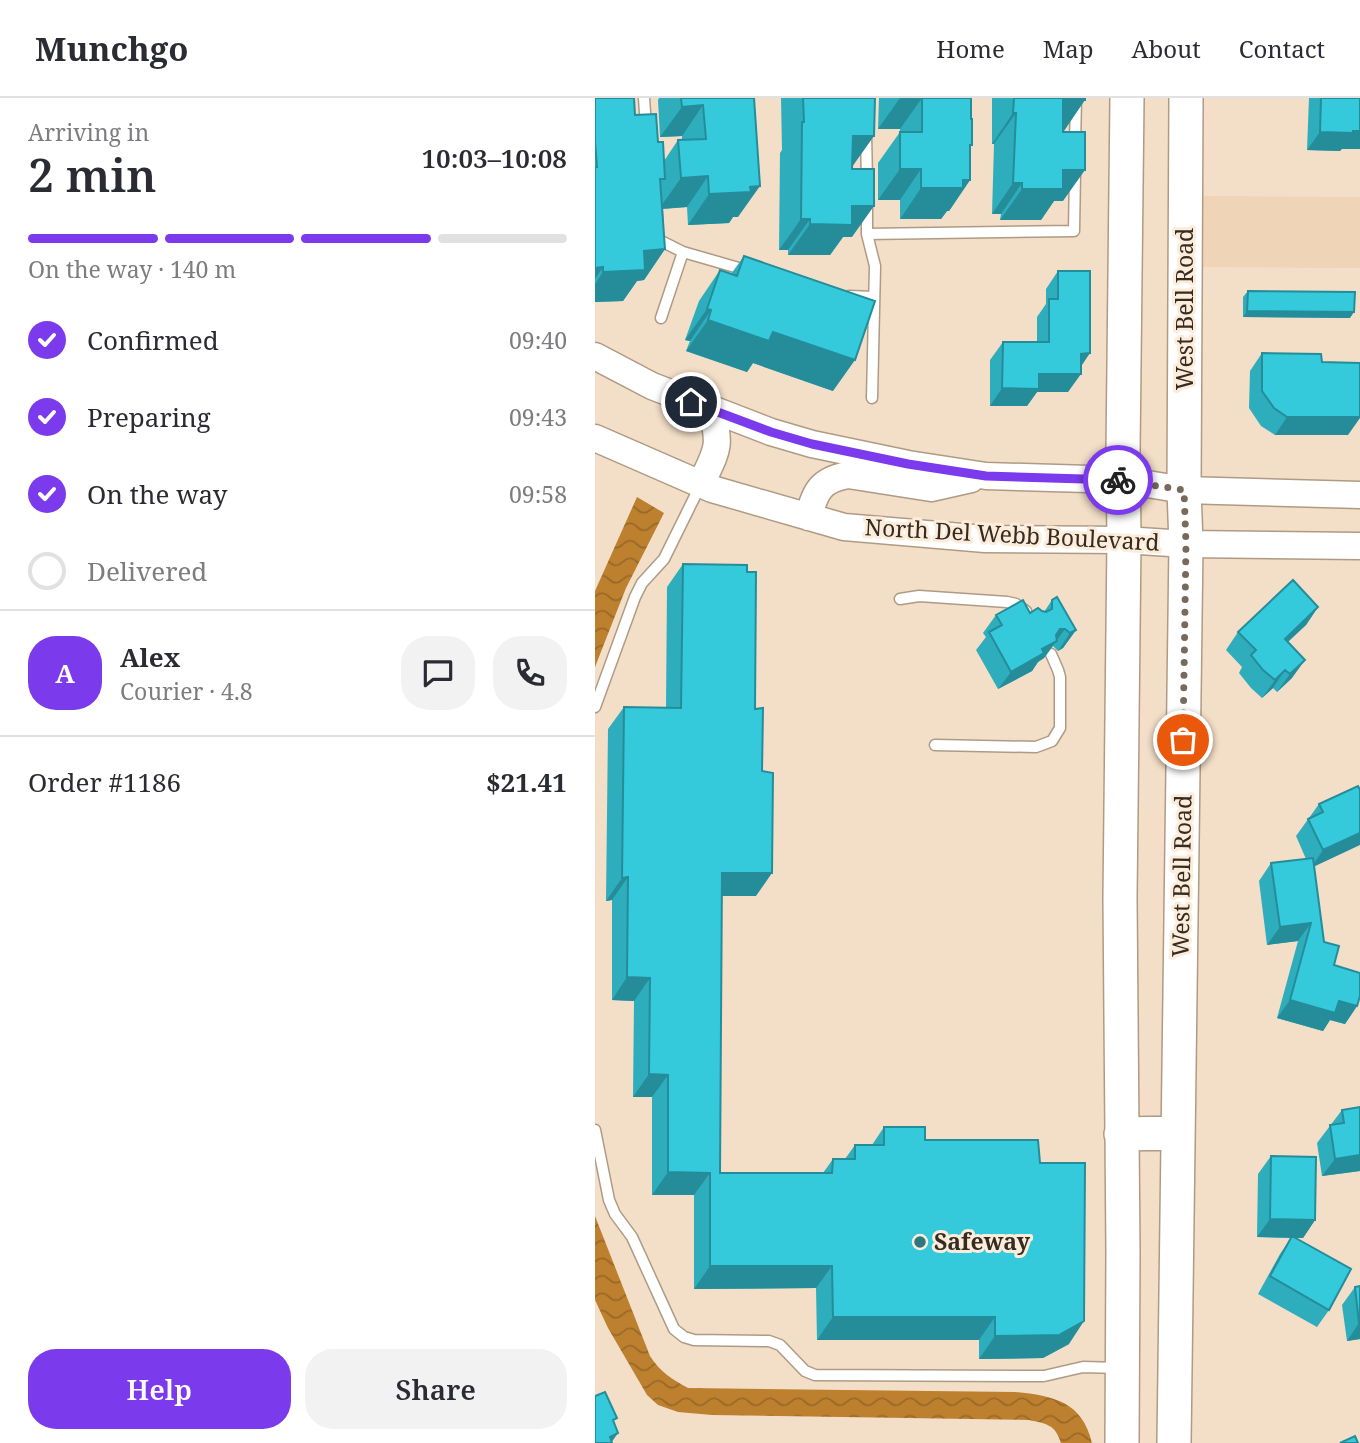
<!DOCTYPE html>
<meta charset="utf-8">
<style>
:root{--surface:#fff;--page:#f2f2f3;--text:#2b2b33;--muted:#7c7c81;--line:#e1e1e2;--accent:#7c3aed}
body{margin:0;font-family:"Noto Serif",serif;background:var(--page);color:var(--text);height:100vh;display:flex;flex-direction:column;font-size:26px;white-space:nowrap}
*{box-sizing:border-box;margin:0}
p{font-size:23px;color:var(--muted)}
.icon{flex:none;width:38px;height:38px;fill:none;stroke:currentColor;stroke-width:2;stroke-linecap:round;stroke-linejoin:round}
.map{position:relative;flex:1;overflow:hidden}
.drawer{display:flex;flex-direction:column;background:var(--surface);width:595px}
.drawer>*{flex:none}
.pin{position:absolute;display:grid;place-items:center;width:60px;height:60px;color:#fff;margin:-30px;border:4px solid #fff;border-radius:50%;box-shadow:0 2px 7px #0007}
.courier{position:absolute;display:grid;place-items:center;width:70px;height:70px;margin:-35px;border:5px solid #7c3aed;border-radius:50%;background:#fff;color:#222;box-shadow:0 2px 9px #0007}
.overview em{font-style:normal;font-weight:600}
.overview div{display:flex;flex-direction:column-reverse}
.overview{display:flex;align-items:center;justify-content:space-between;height:119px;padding:0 28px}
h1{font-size:46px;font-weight:600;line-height:52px}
.bar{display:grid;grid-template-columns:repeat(4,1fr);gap:10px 7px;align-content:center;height:84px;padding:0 28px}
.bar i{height:9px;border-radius:5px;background:var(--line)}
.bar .current{background:var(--accent)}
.bar p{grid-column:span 4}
.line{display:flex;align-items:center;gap:18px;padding:0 28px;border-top:2px solid var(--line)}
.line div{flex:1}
.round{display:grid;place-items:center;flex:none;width:74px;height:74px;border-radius:28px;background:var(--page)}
ol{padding:0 28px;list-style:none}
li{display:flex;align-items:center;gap:21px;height:77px}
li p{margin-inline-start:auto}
li .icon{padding:7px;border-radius:50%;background:var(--accent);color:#fff;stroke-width:4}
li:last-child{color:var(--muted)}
li i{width:38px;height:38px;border:4px solid var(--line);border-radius:50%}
.cta{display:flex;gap:14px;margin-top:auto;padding:14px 28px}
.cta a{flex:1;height:80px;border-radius:28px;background:var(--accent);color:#fff;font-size:28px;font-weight:600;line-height:80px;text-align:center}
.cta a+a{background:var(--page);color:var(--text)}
header{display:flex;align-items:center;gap:42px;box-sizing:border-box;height:98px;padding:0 35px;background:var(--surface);border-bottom:2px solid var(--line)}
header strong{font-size:33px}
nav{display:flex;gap:38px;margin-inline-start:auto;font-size:24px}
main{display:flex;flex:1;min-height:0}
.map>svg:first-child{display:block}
.built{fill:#efd4b7}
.water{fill:url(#water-waves)}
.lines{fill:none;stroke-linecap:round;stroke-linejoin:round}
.service-casing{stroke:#af9b85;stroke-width:13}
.tertiary-casing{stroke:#af9b85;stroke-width:29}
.primary-casing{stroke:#af9b85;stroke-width:36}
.service{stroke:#fff;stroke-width:10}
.tertiary{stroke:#fff;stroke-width:26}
.primary{stroke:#fff;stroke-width:33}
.wall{fill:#2eadbd}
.shaded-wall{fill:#258d9a}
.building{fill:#35c9dc;stroke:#258d9a;stroke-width:2}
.done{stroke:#776a5c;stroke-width:7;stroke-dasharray:0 12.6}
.route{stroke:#7c3aed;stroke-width:9}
.poi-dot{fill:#2e7680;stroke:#fdecd9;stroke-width:2.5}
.labels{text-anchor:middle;stroke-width:6;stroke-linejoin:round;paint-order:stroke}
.street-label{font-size:23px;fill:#342c23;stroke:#fdecd9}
.poi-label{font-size:23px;font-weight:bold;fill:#342c23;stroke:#fdecd9;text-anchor:start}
</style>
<header>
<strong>Munchgo</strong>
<nav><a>Home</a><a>Map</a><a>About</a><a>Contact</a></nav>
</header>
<main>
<section class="drawer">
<div class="overview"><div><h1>2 min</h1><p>Arriving in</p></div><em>10:03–10:08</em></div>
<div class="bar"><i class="current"></i><i class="current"></i><i class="current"></i><i></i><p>On the way · 140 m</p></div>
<ol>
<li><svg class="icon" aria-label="check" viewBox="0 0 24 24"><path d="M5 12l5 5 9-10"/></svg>Confirmed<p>09:40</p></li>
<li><svg class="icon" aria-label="check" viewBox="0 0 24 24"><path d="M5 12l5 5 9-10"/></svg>Preparing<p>09:43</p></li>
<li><svg class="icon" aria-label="check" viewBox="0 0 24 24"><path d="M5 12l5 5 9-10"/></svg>On the way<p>09:58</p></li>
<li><i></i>Delivered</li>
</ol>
<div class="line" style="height:126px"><b class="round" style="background:var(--accent);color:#fff">A</b><div><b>Alex</b><p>Courier · 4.8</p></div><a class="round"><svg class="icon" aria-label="chat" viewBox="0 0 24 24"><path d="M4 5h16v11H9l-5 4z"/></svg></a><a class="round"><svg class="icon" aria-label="phone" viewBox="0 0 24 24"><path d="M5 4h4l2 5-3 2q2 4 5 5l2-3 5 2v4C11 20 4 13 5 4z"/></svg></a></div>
<div class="line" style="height:91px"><div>Order #1186</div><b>$21.41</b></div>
<div class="cta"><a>Help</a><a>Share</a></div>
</section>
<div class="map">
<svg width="765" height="1345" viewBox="0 0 765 1345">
<defs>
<pattern id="water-waves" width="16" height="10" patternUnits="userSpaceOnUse" patternTransform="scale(1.75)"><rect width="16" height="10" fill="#bd802e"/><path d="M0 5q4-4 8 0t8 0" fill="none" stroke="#9a6927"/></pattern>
</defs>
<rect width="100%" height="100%" fill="#f3dec7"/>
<path class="built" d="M607 98 765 99V170L607 169Z"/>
<path class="water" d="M42 399 69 415 31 490 0 569V493Z
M0 1118 55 1258C65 1274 77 1281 93 1290L420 1294C458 1298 487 1303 497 1345H466C460 1326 452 1326 434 1322L117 1317 83 1314 63 1307 52 1297 13 1230 0 1202Z"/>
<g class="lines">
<defs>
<path id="service" d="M49 0 51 29
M271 35 272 85
M480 47 481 0
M272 105V136L280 168 277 300
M272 136 479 133 480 74
M58 139 88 154 154 173
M254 198 279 199
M66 220 88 154
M305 501 324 498 412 504 421 506 431 513
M0 609 40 499 47 485 69 461 106 386
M340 647 441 649 457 643 465 630V579L463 572 456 556
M0 1032 14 1102 20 1116 37 1139 79 1231 89 1239 99 1242 174 1243 185 1247 210 1273 220 1277 449 1278 488 1269 524 1270"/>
<path id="tertiary" d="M0 258 57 288 176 334 217 346 313 366 391 378 528 382 589 392 765 397
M0 340 117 391 249 429 390 441 529 442 591 446 765 448
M106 386C122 352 127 349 116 311
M213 419C221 393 225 382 253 377L336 390 376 381"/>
<path id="primary" d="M526 1036 582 1035
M527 1345 528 1154 525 800 529 442 528 354 532 0
M579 1345 591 446 589 392 591 0"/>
</defs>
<use href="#service" class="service-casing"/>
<use href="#tertiary" class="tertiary-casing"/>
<use href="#primary" class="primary-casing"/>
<use href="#service" class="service"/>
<use href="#tertiary" class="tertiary"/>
<use href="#primary" class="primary"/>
</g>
<path class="wall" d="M0 0 40 17 63 44 69 63 83 42H87V38L65 39 63 2 64 0H159L143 119H138L134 125 93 127 92 109 68 111 70 151 49 182 42 183 28 203 0 204Z
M186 0H280L257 69V139H248L235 157H193V152H184L185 55 187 52Z
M284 0H376V21L377 47 375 50V82L354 113H352L346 121H305V102H283V65L305 34V31H283Z
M397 0H490L468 33V103H459L446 122H405L406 116H397L399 46H397Z
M714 0H765L745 53 712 52Z
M149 158 238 293 158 265 152 274 91 253 95 243 90 242 104 203 125 172 136 176Z
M463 173 486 269 473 294H442L432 308H395V262L408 244H442V219L451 206V191Z
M653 193 755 220 648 219V199Z
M667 255 727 264 753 337H680L666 328 654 310 655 273Z
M88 466 160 611 161 798H127L125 1075H228L238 1061H250L260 1047H277L289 1029 330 1042 445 1065 474 1246 448 1260 384 1261V1242H222L221 1190 99 1191V1097H57V999H38L39 903 17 902V802L11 803 13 631 29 609 71 610 72 489Z
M457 502 481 532 468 550 463 553 458 548 449 560 443 564 437 573 403 591 381 552 391 539 388 535 401 517 449 514Z
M723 509 711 527 693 544 697 580 682 594 678 590 667 600 656 590 644 575 647 569 631 552 643 534Z
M765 692 719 768 729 844 739 867 762 908 750 926 735 922 728 933 682 920 703 843 672 847 664 783 676 765 711 761 701 738 724 706Z
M765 1009V1073L727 1078 722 1045 747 1012Z
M676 1058 720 1122 708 1140H700L734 1212 722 1229 663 1196 685 1156 696 1140 662 1139 663 1076Z
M765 1188V1241L752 1243 747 1207 760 1189Z"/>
<path class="shaded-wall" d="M305 0H327L305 31H283Z
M468 2H490L469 33Z
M108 7 87 38 65 39 87 9Z
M418 15H421L399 46H397Z
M758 33H765V51H747L745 53 712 52 725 34Z
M258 38H279L257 69Z
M305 71H326L305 102H283Z
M468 72H490L468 103H459L446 122H405L427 91Z
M113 78 92 109 64 111 86 80Z
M368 82H375L354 113H352L346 121H305L326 90Z
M418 85H427L406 116H397Z
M165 88 143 119H138L134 125 93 127 114 96Z
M257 108H279L257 139H248L235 157H193L215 126Z
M206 121H215L193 152H184Z
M70 151 49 182 42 183 28 203 0 204V186L8 174 49 153Z
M8 169 0 181V170Z
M112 211 116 212 95 243 90 242Z
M652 213 759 214 755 220 648 219Z
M113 222 178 234 260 262 238 293 158 265 152 274 91 253Z
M495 255 483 273 486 256Z
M444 276H486L473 294H442L432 308H395L407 290Z
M692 319 765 320 753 337H680Z
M723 509 711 527 677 558 690 541Z
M465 531H470L449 560 443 564 437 573 403 591 416 574Z
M481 532 468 550 463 553 475 535Z
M710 562 697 580 682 594 695 576Z
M690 572 678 590 667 600 680 582Z
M765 735V747L716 770 728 752Z
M127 775H177L161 798H111Z
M33 779 17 802 11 803 27 780Z
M716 825 703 843 672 847 685 829Z
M32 879 55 880 39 903 17 902Z
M695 902 744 903 762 908 750 926 735 922 728 933 682 920Z
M54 976 73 977 57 999H38Z
M765 1057V1073L727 1078 740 1061Z
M73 1074 115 1075 99 1097H57Z
M675 1121 720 1122 708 1140 662 1139Z
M115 1168H237L221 1190 99 1191Z
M238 1219H400L384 1242H222Z
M489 1223 474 1246 448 1260 384 1261 400 1238Z
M764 1225H765V1241L752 1243Z
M23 1335 16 1345 15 1339Z"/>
<path class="building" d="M0 0H39L40 17 61 16 63 44H68L70 81H65L70 151 49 153 50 172 8 174V169L0 170V69H2L0 44Z
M86 0H159L165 88 155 89 156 94 114 96 113 78 86 80 83 42 111 41 108 7 87 9Z
M208 0H280L279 38H258L257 71H279V108H257V127L215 126V121H206L207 24H209Z
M305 0H376V21H377V47H375V82H368V90H326V71H305V34H327V0Z
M419 0H490V2H468V34H490V72H468V91H427V85H418L421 15H418Z
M726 0H765V33H758V35L725 34Z
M149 158 280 203 260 262 178 234 174 243 113 222 116 212 112 211 125 172 142 178Z
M463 173H495V255L486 256V276H444V291L407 290 408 244H454V201H463Z
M653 193 760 194 759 214 652 213Z
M667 255 726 256 727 264 765 265V319H692L679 310 667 293Z
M88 466 152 467V474H161L160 611 168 610 167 673 178 675 177 775H127L125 1075H237L238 1061H260V1047H289V1029H330V1042H443L445 1065H490L489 1223 464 1237 400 1238V1219H238L237 1168H115V1075L73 1074V977L54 976 55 880 32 879 33 779 27 780 29 609 86 610Z
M698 482 723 509 690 541 710 562 695 576 690 572 680 582 668 572 656 557 661 552 643 534Z
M462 499 481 532 475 535 470 531H465L461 537 462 543 447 551 449 555 416 574 394 534 407 527 401 517 428 502 435 515 443 510 447 513 451 514 457 511V502Z
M763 688 765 692V735L728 752 713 721 728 714 724 706Z
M718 760 729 844 744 848 739 867 765 875V898L762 908 744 903 740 915 695 902 716 825 685 829 676 765Z
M765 1009V1057L740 1061 735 1027 749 1025 747 1012Z
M676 1058 721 1059 720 1122 675 1121Z
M697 1138 756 1171 734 1212 675 1178Z
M765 1188V1225H764L760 1189Z
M10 1294 22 1320 18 1322 23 1335 15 1339 17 1345H0V1298Z
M760 1338 763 1345H745Z"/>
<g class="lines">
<path class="done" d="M523 382 589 392 591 446 588 642"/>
<path class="route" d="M96 304 176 334 217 346 313 366 391 378 523 382"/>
</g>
<circle class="poi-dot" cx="325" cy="1144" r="7"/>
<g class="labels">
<g class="street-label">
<text transform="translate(590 211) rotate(-90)" y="8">West Bell Road</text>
<text transform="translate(417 437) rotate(3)" y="8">North Del Webb Boulevard</text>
<text transform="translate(587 778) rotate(-89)" y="8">West Bell Road</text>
</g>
<g class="poi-label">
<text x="339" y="1152">Safeway</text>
</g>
</g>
</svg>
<div class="pin" style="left:588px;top:642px;background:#ea580c"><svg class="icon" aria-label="bag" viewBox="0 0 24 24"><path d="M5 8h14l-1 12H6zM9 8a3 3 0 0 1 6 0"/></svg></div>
<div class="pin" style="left:96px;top:304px;background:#1f2937"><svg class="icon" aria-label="home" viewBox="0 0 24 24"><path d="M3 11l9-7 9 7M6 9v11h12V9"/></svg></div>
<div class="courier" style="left:523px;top:382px"><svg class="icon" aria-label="bike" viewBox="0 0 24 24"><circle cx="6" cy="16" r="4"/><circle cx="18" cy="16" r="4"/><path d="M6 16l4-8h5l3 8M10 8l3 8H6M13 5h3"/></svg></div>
</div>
</main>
